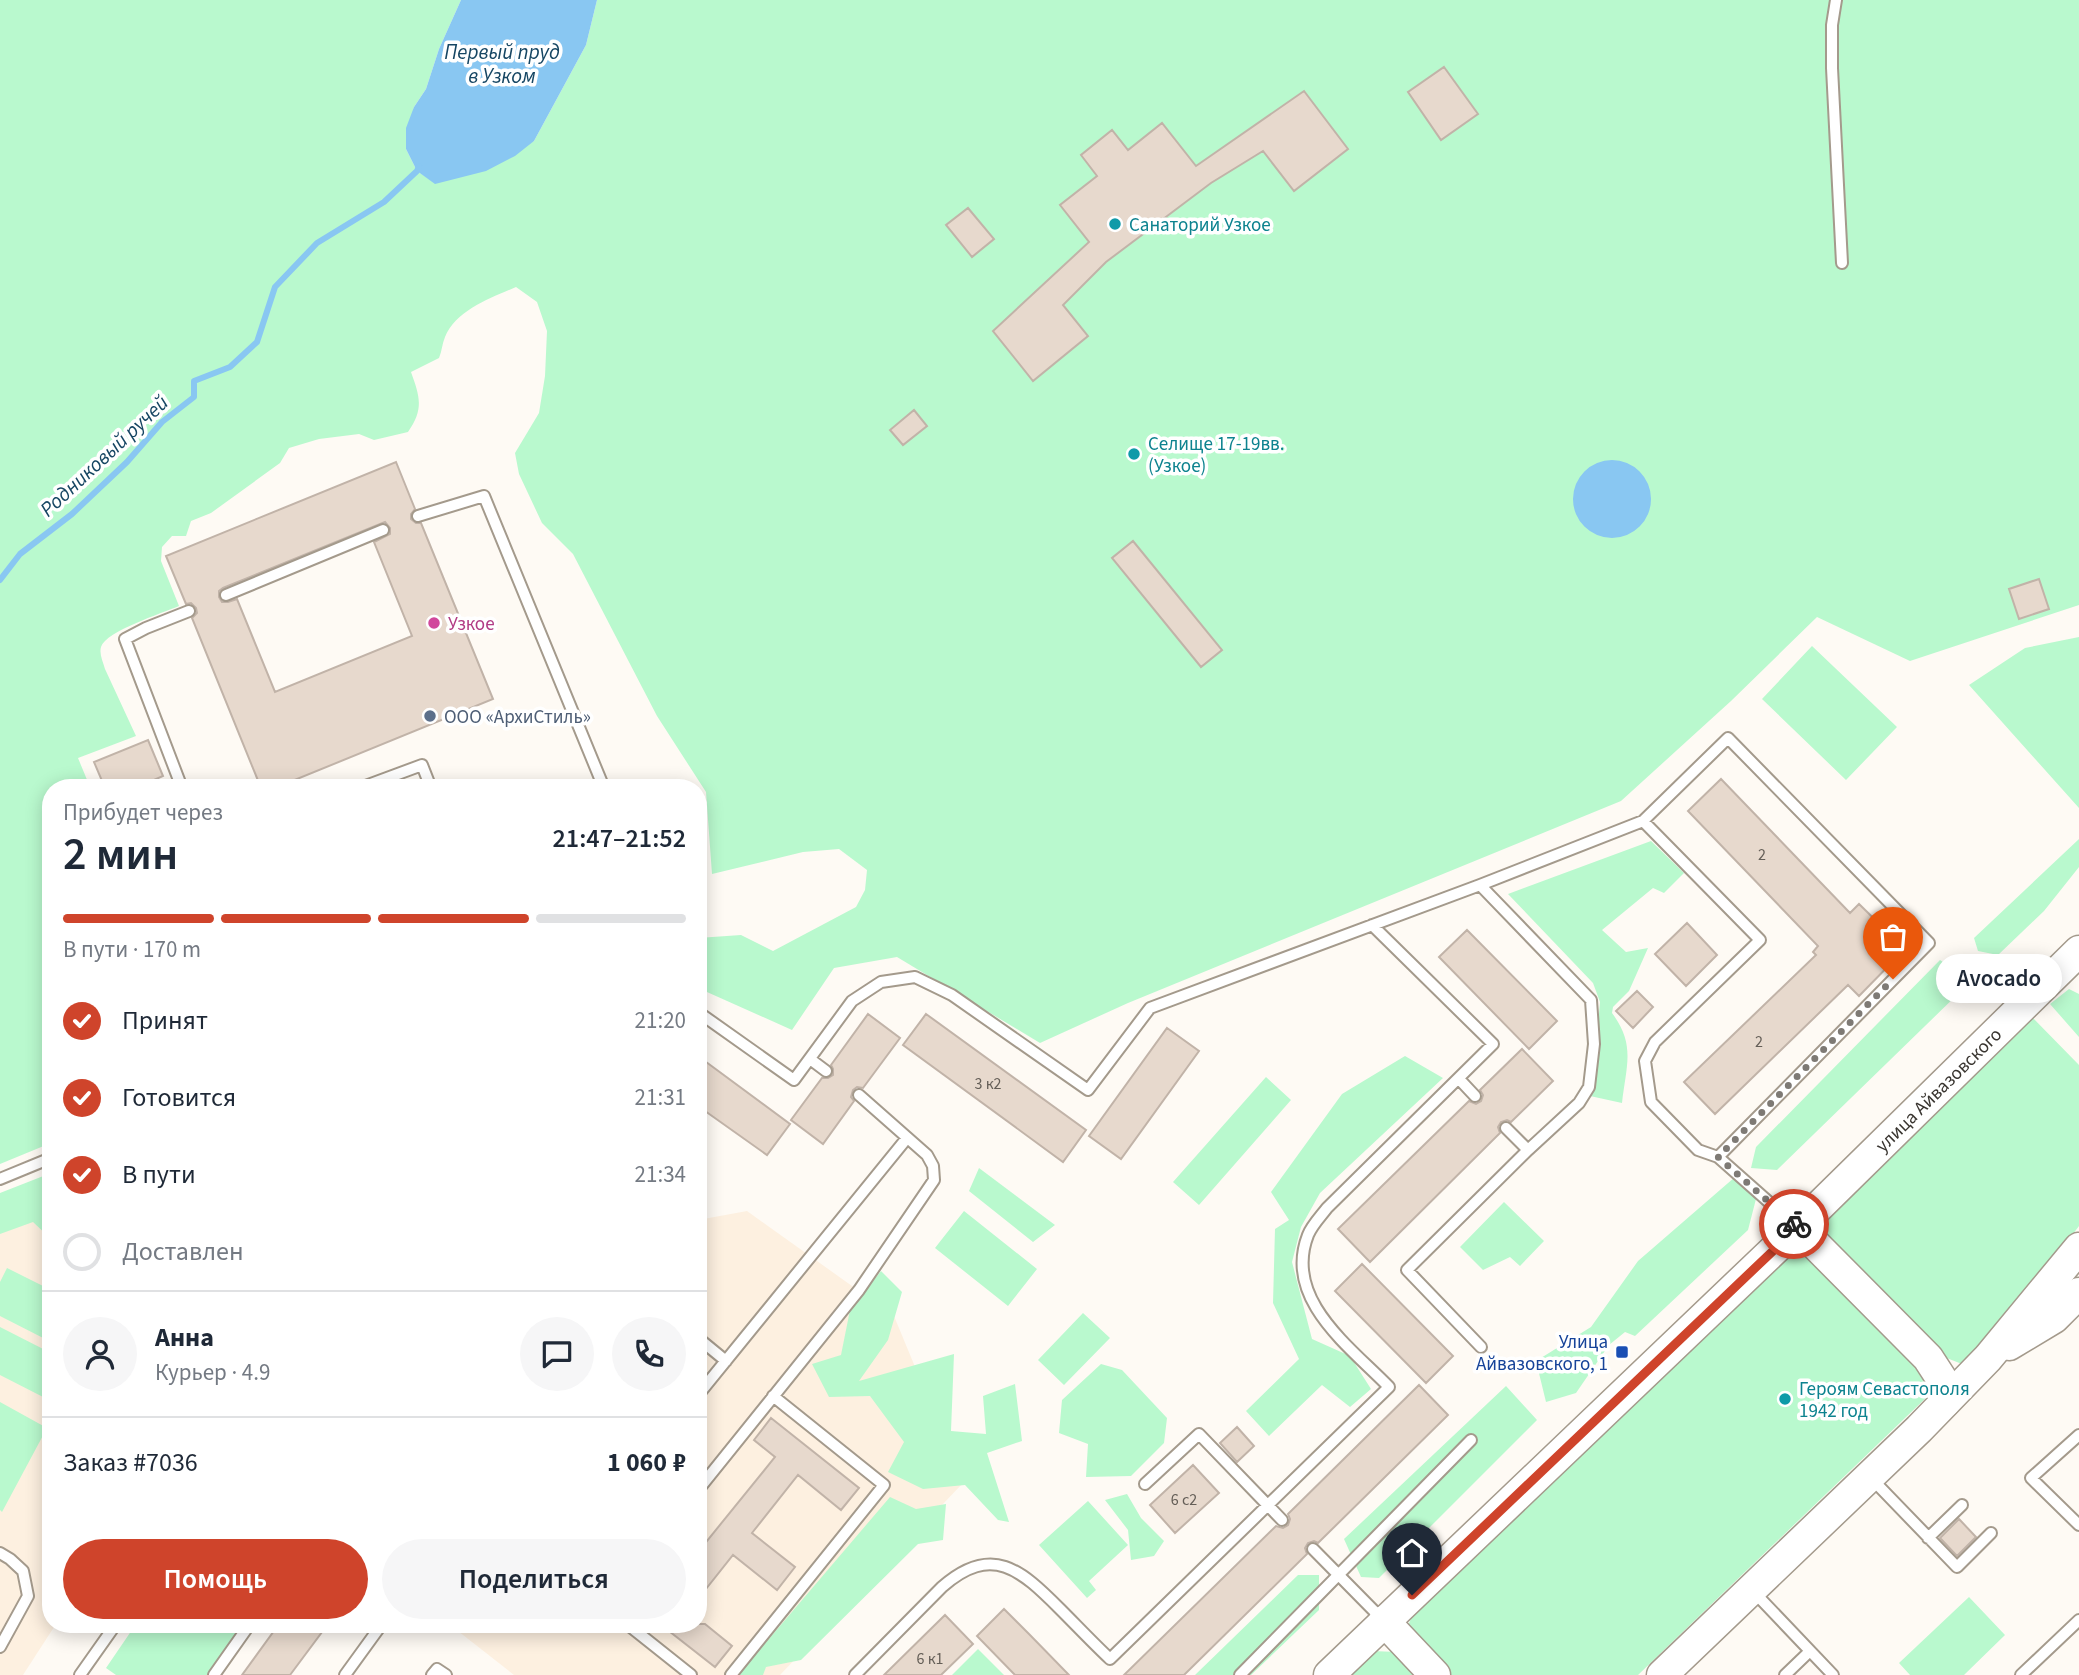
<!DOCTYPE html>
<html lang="ru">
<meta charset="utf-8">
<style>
:root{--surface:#fff;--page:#f6f6f7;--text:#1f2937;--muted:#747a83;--line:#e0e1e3;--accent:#cf442b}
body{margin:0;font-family:"Source Sans 3",sans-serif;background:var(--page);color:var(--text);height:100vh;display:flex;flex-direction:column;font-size:26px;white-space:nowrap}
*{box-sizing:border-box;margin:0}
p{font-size:23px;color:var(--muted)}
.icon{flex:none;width:38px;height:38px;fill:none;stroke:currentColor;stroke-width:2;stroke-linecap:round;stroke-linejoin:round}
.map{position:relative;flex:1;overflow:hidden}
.panel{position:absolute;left:42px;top:779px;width:665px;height:854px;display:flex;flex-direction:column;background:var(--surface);border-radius:28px;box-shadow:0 4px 18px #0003}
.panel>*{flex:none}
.pin{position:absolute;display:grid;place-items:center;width:60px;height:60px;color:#fff;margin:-72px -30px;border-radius:50% 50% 50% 0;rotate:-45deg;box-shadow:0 0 7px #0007}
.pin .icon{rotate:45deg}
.courier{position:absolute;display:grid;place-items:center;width:70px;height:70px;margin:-35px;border:5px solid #cf442b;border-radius:50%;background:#fff;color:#222;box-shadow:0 2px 9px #0007}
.bubble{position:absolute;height:49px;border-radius:24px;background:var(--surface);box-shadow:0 4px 18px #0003;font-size:23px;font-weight:600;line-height:49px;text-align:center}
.overview em{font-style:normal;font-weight:600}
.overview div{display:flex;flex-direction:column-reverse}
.overview{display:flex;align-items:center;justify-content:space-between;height:119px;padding:0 21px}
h1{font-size:46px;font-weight:600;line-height:52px}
.bar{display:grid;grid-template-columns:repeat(4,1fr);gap:10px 7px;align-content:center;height:84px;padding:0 21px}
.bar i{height:9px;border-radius:5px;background:var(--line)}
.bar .active{background:var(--accent)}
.bar p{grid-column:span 4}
.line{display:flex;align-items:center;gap:18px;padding:0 21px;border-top:2px solid var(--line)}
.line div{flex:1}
.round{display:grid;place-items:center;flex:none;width:74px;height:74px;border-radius:37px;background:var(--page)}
ol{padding:0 21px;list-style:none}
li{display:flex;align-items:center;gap:21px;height:77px}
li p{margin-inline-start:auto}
li .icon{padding:7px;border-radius:50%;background:var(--accent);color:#fff;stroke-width:4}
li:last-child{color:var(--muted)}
li i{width:38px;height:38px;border:4px solid var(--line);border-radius:50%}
.primary-button{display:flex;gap:14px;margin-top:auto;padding:14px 21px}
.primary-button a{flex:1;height:80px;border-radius:42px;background:var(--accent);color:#fff;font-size:28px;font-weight:600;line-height:80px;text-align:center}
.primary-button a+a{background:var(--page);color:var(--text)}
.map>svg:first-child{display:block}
.built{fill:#fdf0e0}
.green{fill:#b9f9ce}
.water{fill:#89c7f2}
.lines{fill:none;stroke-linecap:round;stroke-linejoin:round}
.stream{stroke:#89c7f2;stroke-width:6}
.building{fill:#e7d9cd;stroke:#c1b3a8;stroke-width:2;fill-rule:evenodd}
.lane-casing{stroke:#a49a8c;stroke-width:14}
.secondary-casing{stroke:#a49a8c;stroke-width:33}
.lane{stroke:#fff;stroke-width:10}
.secondary{stroke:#fff;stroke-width:30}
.done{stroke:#7e7a75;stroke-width:7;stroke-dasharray:0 12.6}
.route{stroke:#cf442b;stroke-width:9}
.culture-dot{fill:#0f9aa8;stroke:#fff;stroke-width:2.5}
.hotel-dot{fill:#d1479c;stroke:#fff;stroke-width:2.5}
.service-dot{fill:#5c6f8a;stroke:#fff;stroke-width:2.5}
.transit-dot{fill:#1a4fb4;stroke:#fff;stroke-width:2.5}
.labels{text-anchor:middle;stroke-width:7;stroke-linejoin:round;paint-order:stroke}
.number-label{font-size:16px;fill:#645e57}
.culture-label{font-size:19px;fill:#0d838f;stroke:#fff;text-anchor:start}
.hotel-label{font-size:19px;fill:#b23c85;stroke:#fff;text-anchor:start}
.service-label{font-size:19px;fill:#4e5e75;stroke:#fff;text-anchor:start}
.street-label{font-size:19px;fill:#393530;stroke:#fff}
.transit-label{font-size:19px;fill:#164399;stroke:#fff;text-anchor:end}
.water-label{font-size:21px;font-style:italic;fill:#164663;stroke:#fff}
</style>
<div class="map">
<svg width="2079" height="1675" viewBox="0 0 2079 1675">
<rect width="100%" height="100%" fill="#fefaf4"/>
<path class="built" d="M51 1195V1624H56L23 1675H0V1212Z
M747 1211 894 1316 963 1483 780 1675H514L449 1624H698V1220Z"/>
<path class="green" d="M0 0H461L439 49 426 89 414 107 406 149 417 171 435 183 454 178 534 141 586 45 597 0H2079V605L1910 661 1817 617 1731 701 1621 801 1128 1003 1040 1043 897 957 834 968 792 1030 698 988V938L741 935 773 951 856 907 865 890 867 870 839 849 803 852 712 874 706 792 657 716 573 554 542 523 519 474 515 453 539 413 545 376 547 331 537 302 516 287C491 298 456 310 445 337 442 344 442 351 439 358L411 372C420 397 424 409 408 432L374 440 359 434 319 439 289 448 280 463 211 513 191 521 186 536H172L162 547 161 561 179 606C163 613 106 631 101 647 99 654 103 662 105 669L136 736 78 758 90 787 51 788V1143L0 1164Z
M2079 637V808L1969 685 2025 648Z
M1812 646 1897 727 1846 780 1762 699Z
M2079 839V867L2044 911 1998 955 1978 951 1974 938Z
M1651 841 1684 873 1664 893 1653 888 1602 930 1626 952 1648 948 1629 991 1613 1007 1612 1013C1636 1045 1626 1066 1622 1103L1590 1096 1600 1049 1598 1025 1600 1002 1593 983 1508 894Z
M1940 960 1961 974V991L1777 1170 1751 1168 1756 1147Z
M2069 989 2079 994V1037L2050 1004Z
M2030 1015 2079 1065V1226L2025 1297 1962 1364 1944 1357 1823 1233 1824 1217Z
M1405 1056 1443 1078 1320 1193 1301 1227 1292 1262 1312 1339 1350 1356 1371 1389 1350 1407 1322 1385 1269 1436 1246 1411 1299 1359 1273 1303 1275 1229 1289 1220 1271 1192 1342 1094Z
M1266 1077 1291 1100 1199 1205 1173 1182Z
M979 1168 1055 1225 1033 1242 969 1191Z
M51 1173V1239L33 1222 0 1234V1193Z
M1735 1177 1756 1199 1748 1230 1635 1336 1625 1332 1609 1345 1576 1393 1546 1402 1536 1361 1591 1327 1638 1261Z
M1504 1202 1544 1241 1520 1266 1510 1257 1483 1270 1460 1247Z
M964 1211 1037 1269 1008 1306 935 1248Z
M1795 1246 1809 1252 1924 1368 1932 1392 1638 1675H1448L1407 1628 1415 1609Z
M7 1268 51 1290V1342L0 1316V1282Z
M881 1271 902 1292 888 1340 859 1381 954 1354 951 1431 986 1434 983 1396 1015 1384 1022 1441 987 1453 1009 1522 998 1520 965 1485 923 1489 888 1472 904 1442 870 1396 829 1397 812 1364 841 1355 850 1310Z
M1083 1313 1110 1338 1064 1385 1038 1360Z
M0 1327 51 1353V1387L45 1398 0 1375Z
M1101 1364 1122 1370 1167 1418 1164 1443 1131 1476 1086 1477 1088 1444 1059 1433 1062 1400Z
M1506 1386 1537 1420 1379 1578 1361 1577 1344 1539Z
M0 1402 47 1428 2 1512 0 1510Z
M1127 1494 1141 1518 1164 1541 1154 1556 1131 1560 1128 1530 1105 1500Z
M890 1497 916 1509 946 1504 943 1540 918 1544 801 1660 766 1667 763 1675H738Z
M1088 1501 1128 1545 1089 1581 1096 1590 1087 1598 1039 1545Z
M1298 1575H1319V1610L1251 1675H1195Z
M1969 1597 2005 1635 1964 1675H1910L1899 1663Z
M136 1624H243L207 1675H116L106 1668Z
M978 1649 1004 1675H952Z
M1372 1651 1397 1652 1418 1675H1347Z"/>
<path class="water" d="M461 0H597L586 45 534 141 515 156 486 171 435 184 417 171 406 149V128L414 107 426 89 439 49Z
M1573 499a39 39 0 1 1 78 0a39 39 0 1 1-78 0Z"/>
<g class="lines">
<path class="stream" d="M0 580 20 554 72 514 127 462 162 422 194 397V381L230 367 257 342 275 287 317 243 384 202 417 171 419 166"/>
</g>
<path class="building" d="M1444 67 1478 114 1441 140 1408 92Z
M1304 91 1348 149 1294 191 1263 151 1211 183 1106 262 1063 305 1088 336 1033 381 993 331 1089 242 1060 205 1097 176 1081 155 1112 130 1128 150 1162 123 1196 166Z
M968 208 994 239 972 257 946 225Z
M914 410 927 426 903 445 890 430Z
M396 462 415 509 411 514V519L416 523H421L493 699 275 788H261L192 618 197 613 196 608 191 603 186 604 166 556ZM385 522 390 528V534L374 542 412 636 275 692 237 599 228 602H222L219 597V591L223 588Z
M1133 541 1222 650 1201 667 1112 558Z
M2039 579 2049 609 2019 619 2009 589Z
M148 740 163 776 136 788H105L94 762Z
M1721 779 1850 913 1859 904 1905 949 1859 996 1848 985 1715 1114 1684 1082 1816 955 1813 952 1818 946 1688 811Z
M1687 923 1717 955 1686 986 1655 954Z
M1467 930 1557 1021 1529 1049 1439 957Z
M1637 991 1653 1007 1633 1028 1616 1011Z
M868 1014 900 1038 863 1088 857 1087 853 1090 851 1097 854 1101 823 1144 791 1120 822 1078H828L833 1075V1069L831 1065Z
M926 1014 1086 1130 1063 1162 903 1045Z
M1167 1028 1199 1051 1121 1159 1089 1136Z
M1522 1049 1553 1081 1511 1122 1507 1120 1501 1122 1498 1127 1500 1133 1370 1262 1338 1229 1469 1101 1476 1104 1481 1101 1483 1095 1480 1090Z
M698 1056 790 1124 767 1155 698 1106Z
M1362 1264 1453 1356 1426 1383 1335 1291Z
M1419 1385 1448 1415 1318 1543 1314 1541 1308 1543 1305 1548 1307 1554 1184 1675H1124L1276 1526 1283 1528 1288 1525 1290 1519 1288 1514Z
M771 1418 859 1488 841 1510 798 1475 752 1533 795 1567 777 1590 733 1555 698 1599V1552L775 1457 754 1440Z
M1237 1427 1254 1446 1237 1462 1220 1443Z
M1193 1465 1219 1493 1175 1533 1150 1505Z
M1959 1519 1976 1537 1957 1556 1940 1538Z
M1004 1609 1029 1634 1069 1675H1015L977 1636Z
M945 1615 973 1644 941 1675H884Z
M279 1624H328L290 1675H242Z
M660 1624H705L732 1646 715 1667Z"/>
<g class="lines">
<defs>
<path id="lane" d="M1836 0 1832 25V68L1842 263
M418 516 484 496 604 788
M226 595 383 530
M182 788 125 639 146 628 189 611
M360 788 422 765 431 788
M1480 885 1591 1000 1594 1044 1589 1087 1579 1103 1528 1150 1407 1270 1481 1347
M698 1012 794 1080 852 1001 881 982 915 977 952 995 1088 1090 1150 1008 1480 885 1643 821
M810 1059 826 1071
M1459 1079 1475 1096
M1506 1128 1528 1150
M1718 1157 1929 943 1728 738 1643 821 1760 940 1655 1042 1645 1061 1651 1102 1698 1150 1718 1157 1796 1226
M0 1179 51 1158
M698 1338 726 1361
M698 1395 907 1138
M2079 1435 2031 1478 2079 1525
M1871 1478 1957 1567 1991 1533
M1145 1484 1199 1434 1282 1520
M698 1490 859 1290 934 1180 933 1166 927 1155 859 1095
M1928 1538 1962 1505
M1313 1549 1382 1619
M0 1553 10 1559 23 1571 28 1596 0 1647
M1753 1591 1833 1675
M627 1624 691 1675
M80 1675 116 1624
M214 1675 250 1624
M345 1675 382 1624
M432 1675 437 1669 446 1675
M731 1675 884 1485 773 1396
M855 1675 942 1587C992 1543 1021 1570 1060 1609 1077 1626 1093 1643 1110 1659L1389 1387C1349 1346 1283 1299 1308 1235 1312 1225 1321 1216 1327 1208L1493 1044 1372 925
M1240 1675 1471 1440
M1785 1675 1810 1651
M2021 1675 2079 1620"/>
<g id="secondary">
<path d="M1798 1227 1928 1358 1941 1378 1945 1402"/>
<path d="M2009 1345 2054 1318 2079 1293"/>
<path d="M1384 1621 1435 1675"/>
<path id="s1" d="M1329 1675 1798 1227 2079 951"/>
<path d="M1662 1675 1919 1429 1988 1358 2079 1248"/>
</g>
</defs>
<use href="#lane" class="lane-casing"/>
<use href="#secondary" class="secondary-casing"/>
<use href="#lane" class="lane"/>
<use href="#secondary" class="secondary"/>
</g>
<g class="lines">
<path class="done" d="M1794 1224 1718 1157 1893 979"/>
<path class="route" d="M1412 1595 1798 1227 1794 1224"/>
</g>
<g class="culture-dot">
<circle cx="1115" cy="224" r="7"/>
<circle cx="1134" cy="454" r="7"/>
<circle cx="1785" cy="1399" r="7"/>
</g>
<circle class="hotel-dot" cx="434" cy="623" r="7"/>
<circle class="service-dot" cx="430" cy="716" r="7"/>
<rect class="transit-dot" x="1615" y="1345" width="14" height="14" rx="3.5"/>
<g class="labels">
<g class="number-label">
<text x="1762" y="860">2</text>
<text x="1759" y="1047">2</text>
<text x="988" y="1089">3 к2</text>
<text x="1184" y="1505">6 с2</text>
<text x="930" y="1664">6 к1</text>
</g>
<g class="culture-label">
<text x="1129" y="231">Санаторий Узкое</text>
<text x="1148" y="450">Селище 17-19вв.<tspan x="1148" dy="22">(Узкое)</tspan></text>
<text x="1799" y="1395">Героям Севастополя<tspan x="1799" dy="22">1942 год</tspan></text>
</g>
<g class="hotel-label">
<text x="448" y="630">Узкое</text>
</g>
<g class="service-label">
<text x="444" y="723">ООО «АрхиСтиль»</text>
</g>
<g class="street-label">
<text dy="7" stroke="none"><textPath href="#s1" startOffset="845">улица Айвазовского</textPath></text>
</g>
<g class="transit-label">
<text x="1608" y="1348">Улица<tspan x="1608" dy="22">Айвазовского, 1</tspan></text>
</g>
<g class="water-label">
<text x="502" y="59">Первый пруд<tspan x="502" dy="24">в Узком</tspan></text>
<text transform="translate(104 456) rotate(-43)" y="7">Родниковый ручей</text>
</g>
</g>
</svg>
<div class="pin" style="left:1893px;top:979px;background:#ea580c"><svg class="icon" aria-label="bag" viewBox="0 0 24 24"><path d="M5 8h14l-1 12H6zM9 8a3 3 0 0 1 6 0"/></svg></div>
<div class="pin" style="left:1412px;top:1595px;background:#1f2937"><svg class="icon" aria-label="home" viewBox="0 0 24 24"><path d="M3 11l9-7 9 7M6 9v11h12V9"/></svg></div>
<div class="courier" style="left:1794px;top:1224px"><svg class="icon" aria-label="bike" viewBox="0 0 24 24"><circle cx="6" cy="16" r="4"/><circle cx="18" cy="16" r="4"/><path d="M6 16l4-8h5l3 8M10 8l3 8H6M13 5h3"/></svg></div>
<div class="bubble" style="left:1936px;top:954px;width:126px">Avocado</div>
<section class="panel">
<div class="overview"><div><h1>2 мин</h1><p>Прибудет через</p></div><em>21:47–21:52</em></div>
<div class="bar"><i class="active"></i><i class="active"></i><i class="active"></i><i></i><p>В пути · 170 m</p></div>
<ol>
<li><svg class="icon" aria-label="check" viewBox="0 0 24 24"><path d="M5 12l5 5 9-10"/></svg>Принят<p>21:20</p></li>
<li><svg class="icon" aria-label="check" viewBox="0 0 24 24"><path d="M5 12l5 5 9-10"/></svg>Готовится<p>21:31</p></li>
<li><svg class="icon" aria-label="check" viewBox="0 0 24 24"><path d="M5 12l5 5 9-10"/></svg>В пути<p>21:34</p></li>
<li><i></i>Доставлен</li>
</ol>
<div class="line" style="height:126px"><a class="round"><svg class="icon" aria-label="person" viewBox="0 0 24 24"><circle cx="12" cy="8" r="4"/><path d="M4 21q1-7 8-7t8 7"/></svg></a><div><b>Анна</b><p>Курьер · 4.9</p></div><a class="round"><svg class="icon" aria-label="chat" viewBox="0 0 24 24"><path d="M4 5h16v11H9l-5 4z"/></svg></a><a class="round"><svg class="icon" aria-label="phone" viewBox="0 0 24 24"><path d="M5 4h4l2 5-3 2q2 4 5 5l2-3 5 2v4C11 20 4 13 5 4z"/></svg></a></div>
<div class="line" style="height:91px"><div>Заказ #7036</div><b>1 060 ₽</b></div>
<div class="primary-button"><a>Помощь</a><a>Поделиться</a></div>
</section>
</div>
